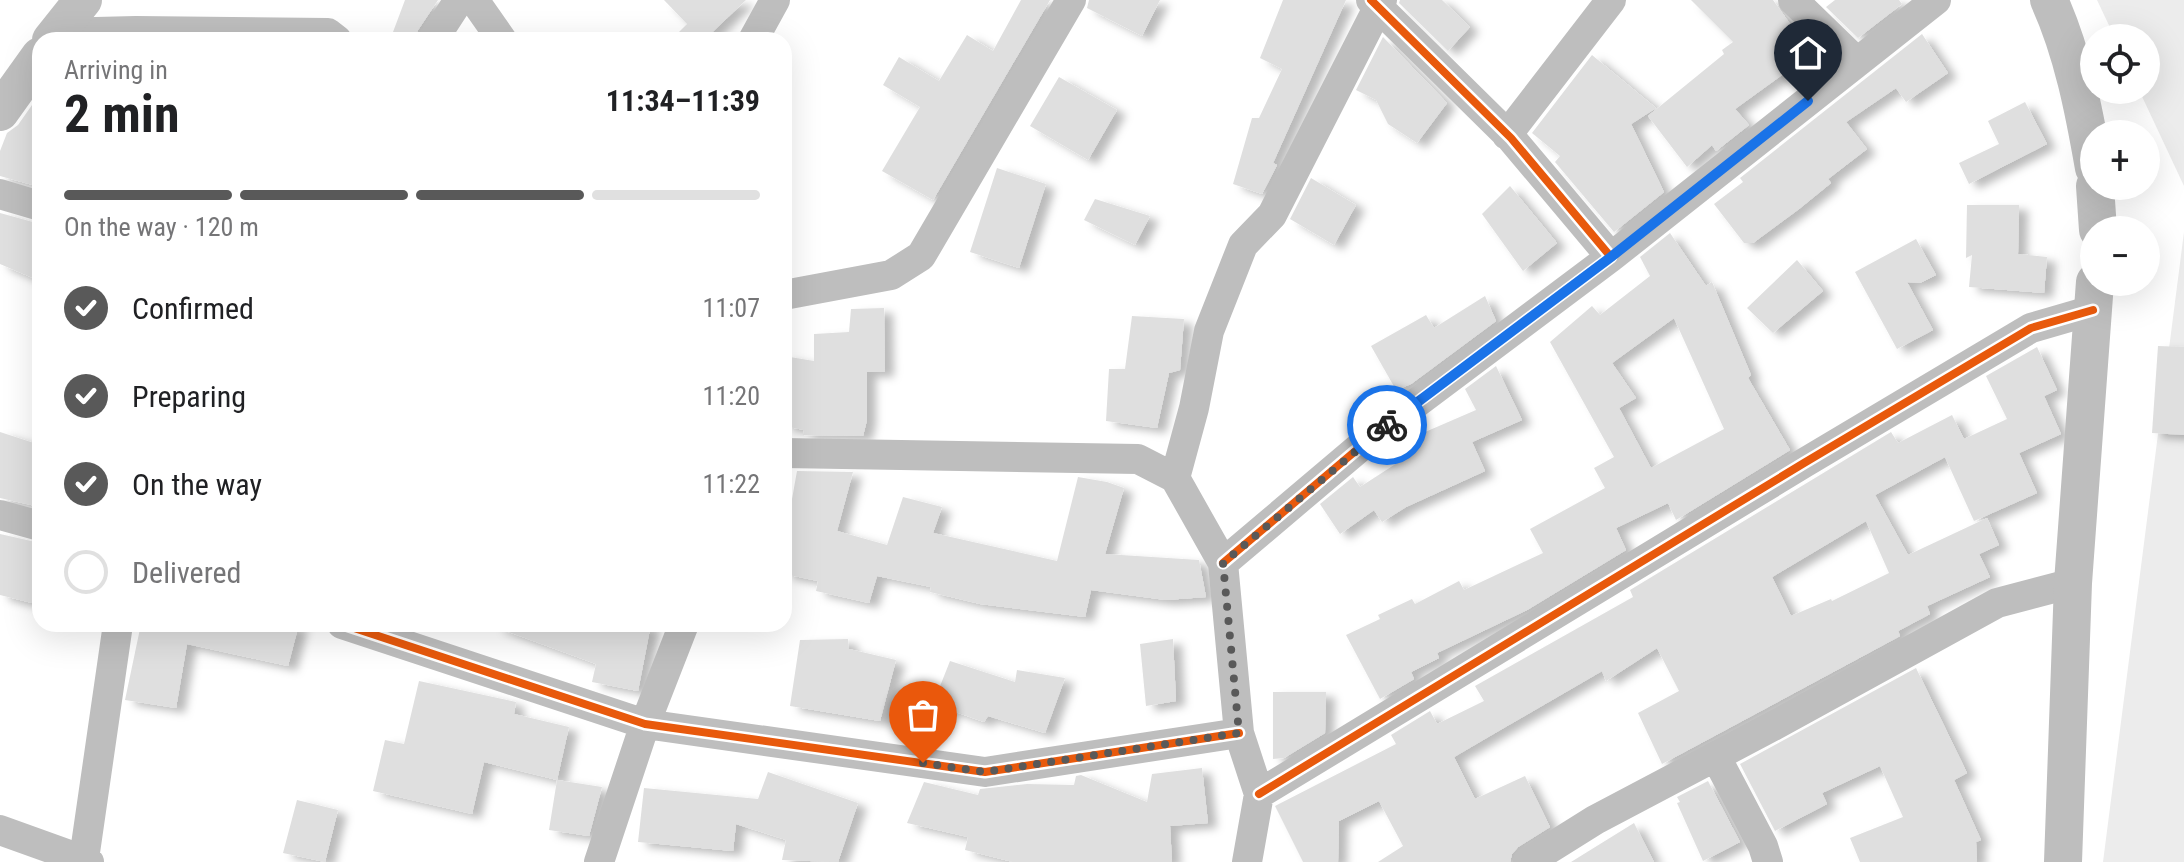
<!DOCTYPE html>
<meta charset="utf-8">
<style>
:root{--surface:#fff;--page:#f2f2f2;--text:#202124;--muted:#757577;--line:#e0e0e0;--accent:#595959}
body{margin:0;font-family:"Roboto Condensed",sans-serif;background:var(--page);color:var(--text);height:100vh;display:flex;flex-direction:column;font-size:30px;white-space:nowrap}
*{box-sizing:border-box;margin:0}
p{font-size:26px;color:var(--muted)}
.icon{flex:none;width:44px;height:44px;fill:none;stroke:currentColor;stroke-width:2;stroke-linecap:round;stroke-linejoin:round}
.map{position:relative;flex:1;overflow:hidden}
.panel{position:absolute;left:32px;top:32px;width:760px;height:600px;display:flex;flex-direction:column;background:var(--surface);border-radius:24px;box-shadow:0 8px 32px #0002}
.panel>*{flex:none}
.fabs{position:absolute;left:2080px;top:24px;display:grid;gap:16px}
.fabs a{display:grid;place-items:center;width:80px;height:80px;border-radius:50%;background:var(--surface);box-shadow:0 8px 32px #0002;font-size:40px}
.pin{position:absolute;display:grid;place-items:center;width:68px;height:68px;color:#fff;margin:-82px -34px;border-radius:50% 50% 50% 0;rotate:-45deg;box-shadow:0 0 8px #0007}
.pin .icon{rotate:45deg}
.courier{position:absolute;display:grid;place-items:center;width:80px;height:80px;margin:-40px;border:6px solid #1a73e8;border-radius:50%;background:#fff;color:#222;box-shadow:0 2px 10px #0007}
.headline em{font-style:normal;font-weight:700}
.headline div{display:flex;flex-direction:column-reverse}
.headline{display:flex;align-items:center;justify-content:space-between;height:136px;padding:0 32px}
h1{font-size:52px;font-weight:700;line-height:60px}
.bar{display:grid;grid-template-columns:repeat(4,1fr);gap:12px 8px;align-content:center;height:96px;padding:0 32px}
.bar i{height:10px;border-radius:6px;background:var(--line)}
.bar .active{background:var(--accent)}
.bar p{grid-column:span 4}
ol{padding:0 32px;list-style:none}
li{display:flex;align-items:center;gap:24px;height:88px}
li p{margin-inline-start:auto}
li .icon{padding:8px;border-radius:50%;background:var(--accent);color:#fff;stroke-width:4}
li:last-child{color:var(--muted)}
li i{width:44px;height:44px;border:4px solid var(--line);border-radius:50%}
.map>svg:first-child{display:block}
.green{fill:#ececec}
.building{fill:#dfdfdf;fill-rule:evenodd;filter:url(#shadow)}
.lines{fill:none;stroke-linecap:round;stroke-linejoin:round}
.minor{stroke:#bebebe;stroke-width:30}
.tertiary{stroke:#bebebe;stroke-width:38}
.cycleway-casing{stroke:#fff;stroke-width:13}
.cycleway{stroke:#e8590c;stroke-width:8}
.done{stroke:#595959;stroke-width:8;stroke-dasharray:0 14.4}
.route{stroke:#1a73e8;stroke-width:10}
</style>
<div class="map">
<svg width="2184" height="862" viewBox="0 0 2184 862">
<defs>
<filter id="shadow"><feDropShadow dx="9" dy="5" stdDeviation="4" flood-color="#0004"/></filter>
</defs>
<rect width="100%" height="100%" fill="#fff"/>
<path class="green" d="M2097 0H2184V186L2139 90H2146V38H2115Z
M2184 232V862H2103Z"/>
<path class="building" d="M405 0H438L418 30 415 40H390Z
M664 0H746L704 40H671L687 24Z
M1021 0H1050L933 200 882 171 920 107 883 85 899 57 939 81 967 35 993 51Z
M1089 0H1160L1142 36 1087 8Z
M1283 0H1346L1273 163 1277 165 1262 194 1233 184 1252 118H1259L1282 69 1260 58Z
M1400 0H1442L1470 27 1448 51 1399 3Z
M1691 0H1773L1795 31 1797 29 1830 61 1821 68 1811 54 1735 109 1749 125 1716 151 1712 145 1687 167 1648 116 1724 54 1722 50 1733 42Z
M1835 0H1899L1902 4 1858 38 1826 7Z
M1922 34 1948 73 1906 102 1896 88 1846 122 1867 149 1828 179 1831 183 1799 209 1753 243H1744L1714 204 1743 182 1740 178Z
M1383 37 1447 103 1417 143 1388 124 1376 100 1356 90Z
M1592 55 1656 108 1631 124 1664 192 1614 232 1555 162 1560 156 1532 133Z
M1059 77 1117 110 1088 160 1030 126Z
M2025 102 2047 144 1969 184 1959 163 1999 144 1988 121Z
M32 105 40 108V187L0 176V151L7 133 18 125Z
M997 168 1046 184 1019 268 970 252Z
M1311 178 1356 205 1334 245 1290 219Z
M1510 186 1557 243 1523 271 1482 214Z
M1095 199 1150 216 1135 245 1084 220Z
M1967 205H2019L2018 254 2047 257 2044 293 1969 287 1972 255 1966 258Z
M0 213 40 224V281L0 264Z
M1670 233 1706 286 1712 282 1751 375 1748 378 1790 450 1676 520 1668 503 1616 528 1626 550 1527 610 1437 653 1439 658 1411 672 1414 679 1380 699 1346 635 1380 619 1378 615 1412 599 1415 604 1459 581 1464 590 1543 553 1530 529 1605 488 1594 468 1614 457 1550 342 1592 306 1600 315 1650 276 1640 257ZM1674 318 1724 429 1651 468 1619 408 1636 398 1612 363Z
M1916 239 1936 275 1920 283 1907 282 1933 330 1897 349 1855 272Z
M1797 260 1823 291 1773 333 1747 308Z
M1485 296 1496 321 1411 384 1396 390 1371 346 1426 315 1434 328Z
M884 308 885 372H867V420L863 436 803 435 804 430 784 426V356L814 361V334L849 332 851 309Z
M1132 316 1184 319 1180 370 1169 373 1157 428 1106 421 1109 369H1125Z
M2158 346 2184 347V435L2152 433Z
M2037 347 2057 390 2044 396 2061 434 2019 453 2037 493 1974 521 1945 457 1875 495 1908 555 1987 518 1999 545 1979 554 1990 577 1927 606 1930 614 1898 631 1900 636 1662 764 1638 713 1679 691 1657 648 1606 681 1602 671 1495 733 1454 757 1475 799 1525 776 1550 827 1518 847 1512 854 1510 862H1378L1403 846 1379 801 1339 821 1338 862H1303L1275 806 1396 744 1391 735 1430 711 1437 724 1484 701 1475 686 1633 597 1630 590 1891 432 1898 443 1952 415 1964 439 2007 419 1986 376ZM1866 521 1889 573 1832 601 1831 599 1791 616 1772 577Z
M1496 366 1522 420 1472 442 1485 471 1406 507 1382 522 1374 510 1340 534 1320 504 1353 477 1360 487 1408 456 1402 442 1476 410 1465 389Z
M0 432 40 445V507L0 498Z
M797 471 853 472 837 531 887 545 903 497 942 507 933 533 1057 561 1078 477 1107 482 1124 488 1105 554 1199 560 1206 597 1166 600 1091 590 1085 617 980 604 930 592 931 587 877 576 869 603 816 591 818 581 784 574V515L789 516Z
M0 534 40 543V605L0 595Z
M141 624H299L288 666 187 644 176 708 125 700Z
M495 624H651L638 691 592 682 596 664 495 627Z
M848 639 849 649 896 660 880 721 790 706 800 640Z
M1173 639 1176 701 1146 706 1140 644Z
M950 661 1015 682 1017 670 1065 678 1045 733 988 716 984 722 933 704Z
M1916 668 1967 773 1954 780 1981 840 1976 842 1977 862H1860L1850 838 1903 817 1880 766 1822 793 1827 804 1775 831 1740 764Z
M419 681 516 702 514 714 569 727 557 780 484 762 472 814 373 791 385 740 404 744Z
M1273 692H1326L1325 733 1284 758 1273 759Z
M1202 768 1208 823 1170 826 1172 862H1013L965 850 968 837 907 823 924 782 978 795 980 789 1027 784 1074 785 1076 776 1081 775 1147 802 1152 774Z
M768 772 858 803 838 862 782 860 786 840 736 824 733 851 638 842 644 788 758 799Z
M557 780 602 787 589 836 549 830Z
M1708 781 1740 842 1703 861 1677 803 1680 802 1677 797Z
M297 800 338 810 325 862 283 853Z
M1634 823 1654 862H1571Z"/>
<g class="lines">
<path class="minor" d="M474 0 502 40
M1793 0 1857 62
M56 33 136 31 328 33 337 40
M433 40 459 0
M753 40 775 0
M1507 135 1611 0
M0 194 40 206
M1611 257 1936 0
M784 295 891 275 921 256 1071 0
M784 453 1138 459 1175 478 1223 563 1239 733 1259 794 1247 862
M1175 478 1194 408 1209 331 1243 245 1272 215 1382 0
M0 515 40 526
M1223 563 1379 431 1611 257 1511 138 1371 0
M342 624 645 724 985 772 1239 733
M1716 757 1763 846 1768 862
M1259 794 1804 463 2031 328 2093 310
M0 830 89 862
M84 859 118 624
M599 862 645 724 684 624
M1528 862 1595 820 1775 725 1997 603 2073 583"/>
<path class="tertiary" d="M2049 0C2073 53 2084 111 2094 168
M51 40 83 0
M0 112 40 56
M2095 186 2098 230
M2063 862 2073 583 2095 282"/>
<defs>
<path id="cycleway" d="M1223 563 1379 431 1611 257 1511 138 1371 0
M342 624 645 724 985 772 1239 733
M1259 794 1804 463 2031 328 2093 310"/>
</defs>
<use href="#cycleway" class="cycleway-casing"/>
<use href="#cycleway" class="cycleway"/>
</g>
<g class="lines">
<path class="done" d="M923 763 985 772 1239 733 1223 563 1387 425"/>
<path class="route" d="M1387 425 1611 257 1808 101"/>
</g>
</svg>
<div class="fabs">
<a><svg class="icon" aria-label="locate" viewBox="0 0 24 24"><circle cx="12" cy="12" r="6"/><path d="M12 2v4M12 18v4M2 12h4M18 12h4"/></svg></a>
<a>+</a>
<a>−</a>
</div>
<div class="pin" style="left:923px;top:763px;background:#ea580c"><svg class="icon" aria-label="bag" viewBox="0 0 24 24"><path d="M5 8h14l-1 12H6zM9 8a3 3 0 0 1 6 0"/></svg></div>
<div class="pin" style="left:1808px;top:101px;background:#1f2937"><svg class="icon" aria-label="home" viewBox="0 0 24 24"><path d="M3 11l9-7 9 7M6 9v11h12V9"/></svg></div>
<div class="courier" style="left:1387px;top:425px"><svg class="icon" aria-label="bike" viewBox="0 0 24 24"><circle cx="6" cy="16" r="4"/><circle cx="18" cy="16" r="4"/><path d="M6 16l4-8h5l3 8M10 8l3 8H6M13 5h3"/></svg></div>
<section class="panel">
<div class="headline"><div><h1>2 min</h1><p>Arriving in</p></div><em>11:34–11:39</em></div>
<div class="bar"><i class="active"></i><i class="active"></i><i class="active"></i><i></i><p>On the way · 120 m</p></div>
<ol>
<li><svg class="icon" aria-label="check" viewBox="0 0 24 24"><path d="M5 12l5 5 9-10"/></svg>Confirmed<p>11:07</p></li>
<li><svg class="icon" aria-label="check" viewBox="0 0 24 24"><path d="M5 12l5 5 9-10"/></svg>Preparing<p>11:20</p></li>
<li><svg class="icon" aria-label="check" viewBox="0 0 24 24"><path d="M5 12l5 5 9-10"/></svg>On the way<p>11:22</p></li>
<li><i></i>Delivered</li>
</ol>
</section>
</div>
